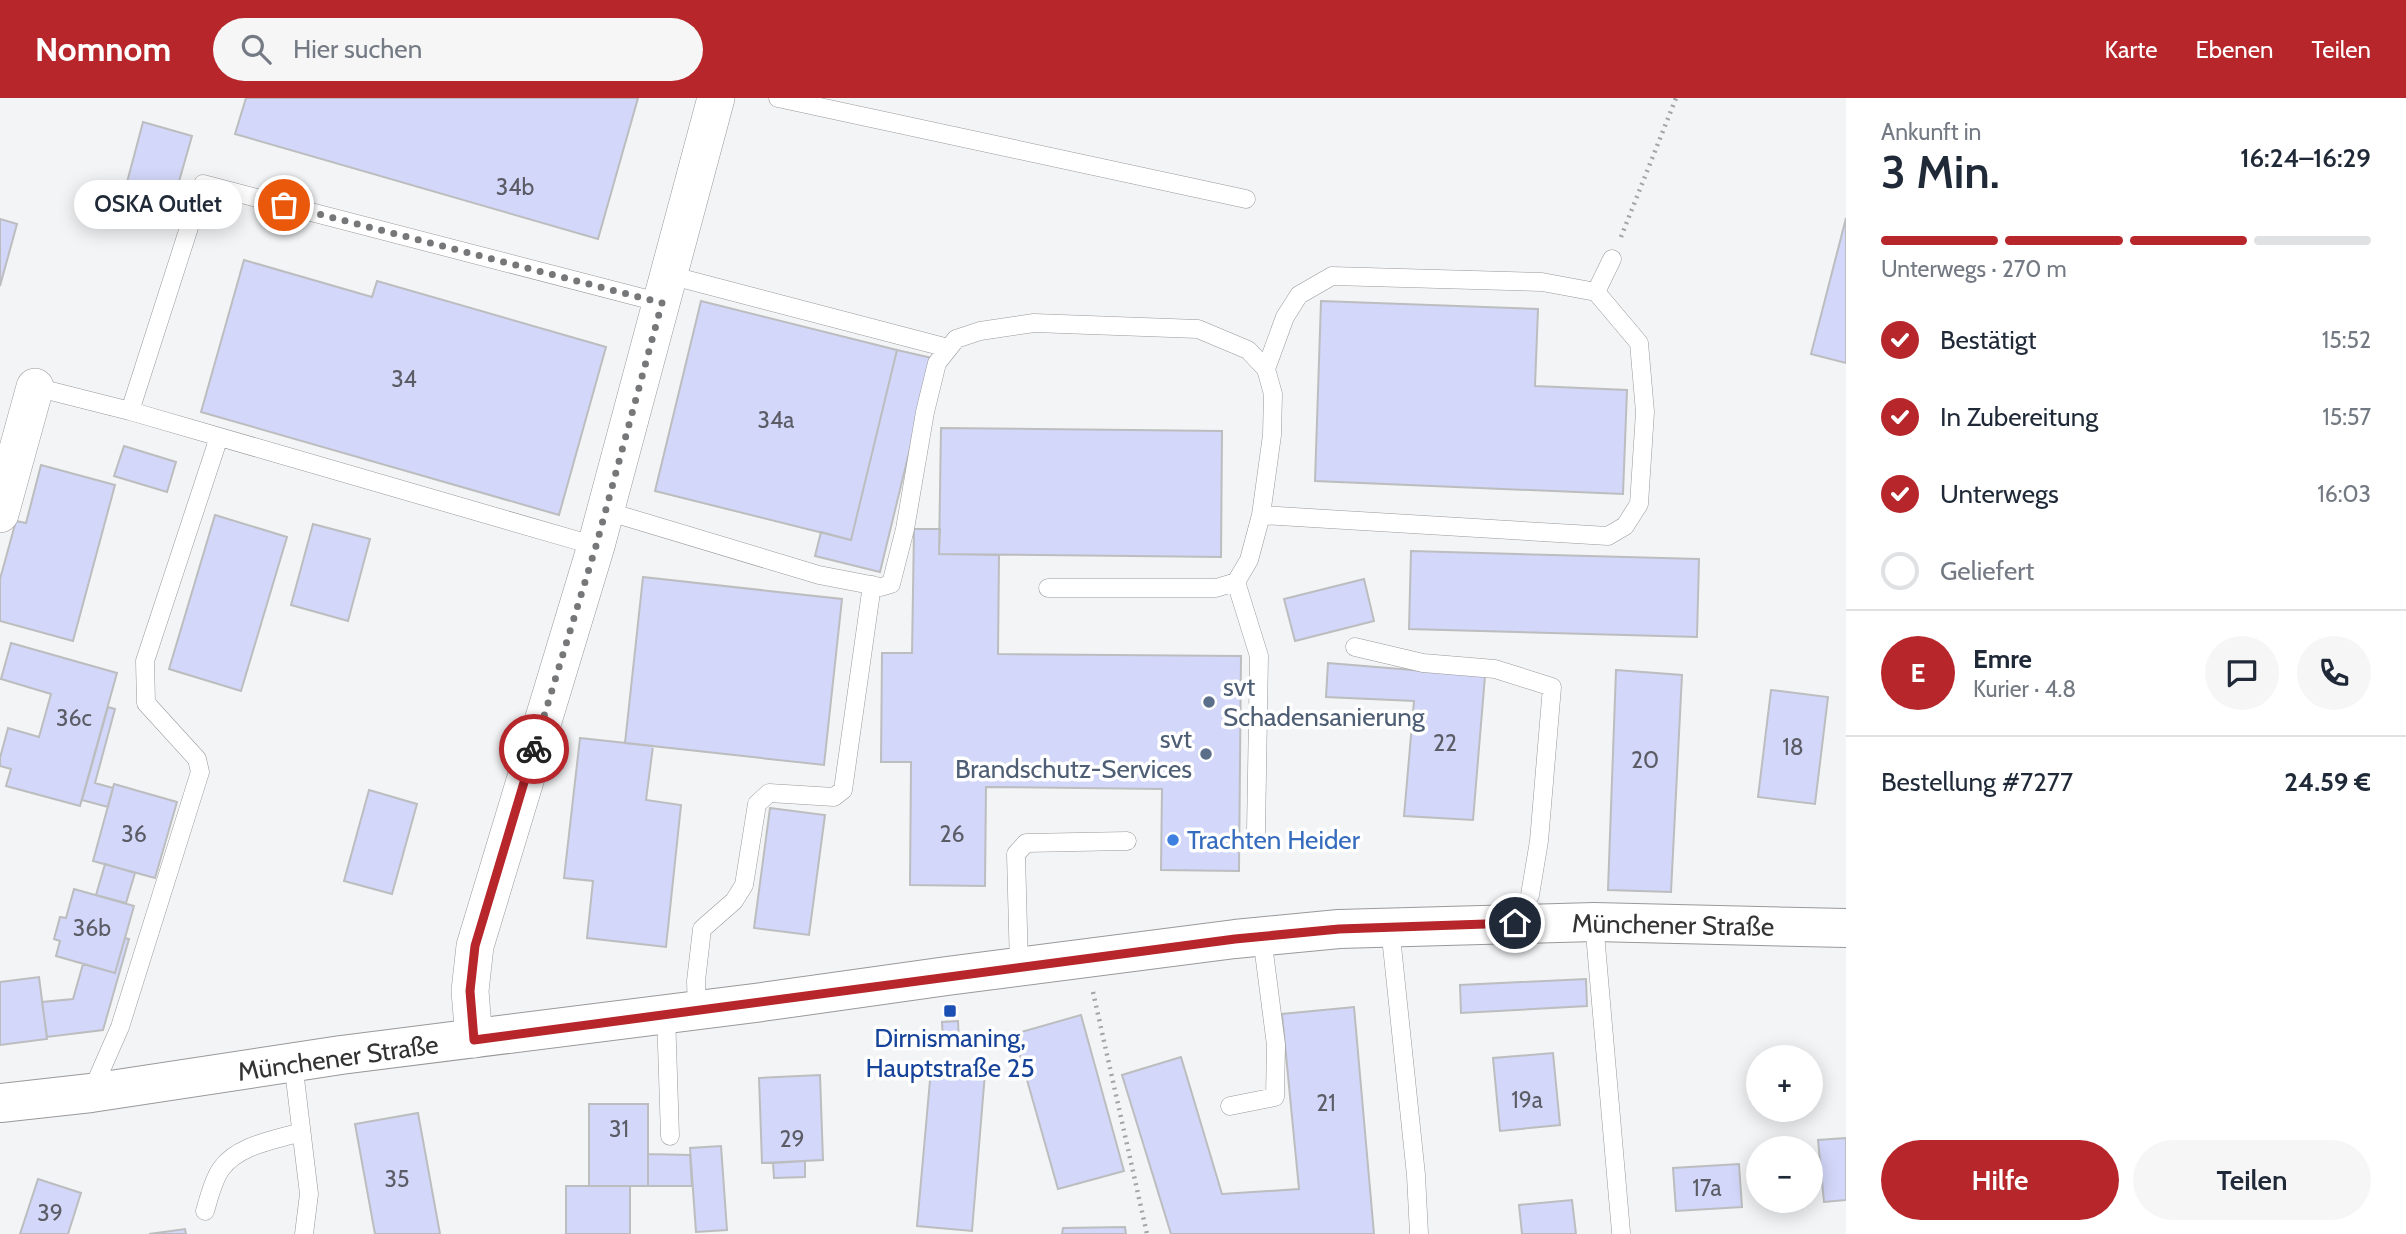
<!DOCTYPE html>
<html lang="de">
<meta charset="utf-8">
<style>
:root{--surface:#fff;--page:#f6f6f7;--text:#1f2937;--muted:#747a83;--line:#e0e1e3;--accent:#b6262b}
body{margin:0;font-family:Cabin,sans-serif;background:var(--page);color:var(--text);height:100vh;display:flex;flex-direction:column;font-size:26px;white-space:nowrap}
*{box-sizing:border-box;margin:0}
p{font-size:23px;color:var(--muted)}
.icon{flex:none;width:38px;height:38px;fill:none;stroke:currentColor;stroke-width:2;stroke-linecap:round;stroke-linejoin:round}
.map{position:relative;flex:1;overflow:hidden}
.drawer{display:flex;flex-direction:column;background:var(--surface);width:560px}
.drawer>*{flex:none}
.buttons{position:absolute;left:1746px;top:947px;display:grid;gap:14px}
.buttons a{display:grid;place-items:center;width:77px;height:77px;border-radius:50%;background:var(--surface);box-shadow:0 4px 18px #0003;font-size:35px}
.pin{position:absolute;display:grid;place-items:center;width:60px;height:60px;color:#fff;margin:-30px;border:4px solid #fff;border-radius:50%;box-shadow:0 2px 7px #0007}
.courier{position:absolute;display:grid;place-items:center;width:70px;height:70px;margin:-35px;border:5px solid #b6262b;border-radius:50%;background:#fff;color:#222;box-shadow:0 2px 9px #0007}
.bubble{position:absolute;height:49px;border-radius:24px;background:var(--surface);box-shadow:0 4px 18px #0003;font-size:23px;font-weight:600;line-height:49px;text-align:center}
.summary em{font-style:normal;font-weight:600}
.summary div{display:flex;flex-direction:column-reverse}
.summary{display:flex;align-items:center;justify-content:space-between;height:119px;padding:0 35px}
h1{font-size:46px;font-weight:600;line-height:52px}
.bar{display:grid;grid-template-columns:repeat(4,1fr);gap:10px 7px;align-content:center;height:84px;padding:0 35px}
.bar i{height:9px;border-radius:5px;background:var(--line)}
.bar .current{background:var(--accent)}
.bar p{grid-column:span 4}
.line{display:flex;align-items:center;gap:18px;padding:0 35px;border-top:2px solid var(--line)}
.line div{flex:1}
.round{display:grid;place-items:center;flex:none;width:74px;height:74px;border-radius:37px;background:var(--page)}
ol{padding:0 35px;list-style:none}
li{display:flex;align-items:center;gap:21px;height:77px}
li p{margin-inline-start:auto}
li .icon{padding:7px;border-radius:50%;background:var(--accent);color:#fff;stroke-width:4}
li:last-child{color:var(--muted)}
li i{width:38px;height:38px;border:4px solid var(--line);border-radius:50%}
.primary-button{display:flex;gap:14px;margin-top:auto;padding:14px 35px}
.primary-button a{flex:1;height:80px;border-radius:42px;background:var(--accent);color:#fff;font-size:28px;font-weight:600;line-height:80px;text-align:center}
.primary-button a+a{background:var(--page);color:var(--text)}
header{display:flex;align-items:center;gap:42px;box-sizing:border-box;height:98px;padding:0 35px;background:var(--accent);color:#fff}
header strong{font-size:33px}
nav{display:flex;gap:38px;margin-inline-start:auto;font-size:24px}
.search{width:490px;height:63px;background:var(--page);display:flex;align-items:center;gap:18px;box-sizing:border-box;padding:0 24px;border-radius:38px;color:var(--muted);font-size:26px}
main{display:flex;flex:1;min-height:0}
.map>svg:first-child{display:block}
.building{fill:#d3d7f9;stroke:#bcbdbf;stroke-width:2}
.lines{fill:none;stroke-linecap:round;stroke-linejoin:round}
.lane-casing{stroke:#99999b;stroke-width:19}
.street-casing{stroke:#99999b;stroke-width:38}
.secondary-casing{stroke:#99999b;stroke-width:40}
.path{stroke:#a4a4a6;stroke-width:4.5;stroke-dasharray:2 5;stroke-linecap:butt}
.lane{stroke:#fff;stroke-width:18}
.street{stroke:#fff;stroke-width:37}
.secondary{stroke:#fff;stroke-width:38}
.done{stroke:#767778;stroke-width:7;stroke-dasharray:0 12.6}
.route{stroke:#b6262b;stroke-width:9}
.service-dot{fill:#5c6f8a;stroke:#fff;stroke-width:2.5}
.shop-dot{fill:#3f7fe0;stroke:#fff;stroke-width:2.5}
.transit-dot{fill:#1a4fb4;stroke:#fff;stroke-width:2.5}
.labels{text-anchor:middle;stroke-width:7;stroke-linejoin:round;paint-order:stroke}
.number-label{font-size:23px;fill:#5b5c65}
.service-label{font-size:26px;fill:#4e5e75;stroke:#fff;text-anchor:start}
.shop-label{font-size:26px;fill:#366cbe;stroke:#fff;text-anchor:start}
.street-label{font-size:26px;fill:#333334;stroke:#fff}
.transit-label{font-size:26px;fill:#164399;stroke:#fff}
</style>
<header>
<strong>Nomnom</strong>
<div class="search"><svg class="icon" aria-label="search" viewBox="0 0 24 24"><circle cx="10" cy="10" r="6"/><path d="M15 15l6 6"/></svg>Hier suchen</div>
<nav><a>Karte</a><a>Ebenen</a><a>Teilen</a></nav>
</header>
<main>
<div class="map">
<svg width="1846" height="1136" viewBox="0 0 1846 1136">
<rect width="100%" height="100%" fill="#f3f4f6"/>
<path class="building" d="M246 0H638L598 141 235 36Z
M143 24 192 38 174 101 126 88Z
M1846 120V265L1811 256Z
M0 121 17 126 0 188Z
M244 162 372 199 377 183 606 249 559 417 201 314Z
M701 203 897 252 851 442 655 393Z
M1321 203 1538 211 1535 288 1627 292 1623 396 1315 383Z
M897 252 932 260 880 474 815 458 821 434 851 442Z
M941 330 1222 333 1221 459 939 456Z
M124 348 176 364 167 394 114 378Z
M41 367 115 387 73 543 0 523V481L16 423 26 425Z
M215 417 287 439 241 593 169 571Z
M313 426 370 441 348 523 291 507Z
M914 431H940L939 456 999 457 998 556 1241 558 1239 773 1161 772 1162 691 986 689 985 788 910 787 911 664H881L882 555H912Z
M1411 453 1699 461 1697 539 1409 531Z
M643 479 842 501 824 667 625 645Z
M1364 481 1374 523 1295 543 1284 501Z
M11 545 117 575 80 708 6 688 11 671 0 668V660L8 630 39 639 51 596 1 581Z
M1328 565 1485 578 1473 722 1404 718 1414 603 1326 599Z
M1616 572 1682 577 1671 794 1608 792Z
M1771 592 1828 599 1815 706 1758 699Z
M108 609 115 611 95 685 113 690 108 709 82 702Z
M580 640 653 648 646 702 681 707 666 849 587 840 593 783 564 780Z
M114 686 177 704 155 780 93 763Z
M369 692 417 706 392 796 344 783Z
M770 710 825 717 809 837 754 830Z
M105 766 135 775 126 805 96 797Z
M74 791 134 808 115 875 56 858 60 843 54 841 60 819 66 820Z
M125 840 129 841 103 932 47 939 42 904 73 901 83 866 115 875Z
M39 879 47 941 0 947V884Z
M1586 881 1587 908 1461 915 1460 887Z
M1354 909 1374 1136H1171L1122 977 1181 959 1222 1096 1299 1091 1282 916Z
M1081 917 1124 1073 1058 1091 1014 936Z
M958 923 959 944H943L942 924Z
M1553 955 1560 1027 1500 1033 1493 960Z
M931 971 985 975 972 1133 917 1128Z
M820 977 823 1062 762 1065 759 980Z
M589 1006H648V1088H589Z
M418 1015 440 1136H375L355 1026Z
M1846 1040V1102L1824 1104 1818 1042Z
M721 1048 727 1132 696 1134 690 1050Z
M648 1056 690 1057 692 1088H648Z
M805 1063V1079L774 1080 773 1065Z
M1739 1066 1742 1109 1676 1113 1673 1070Z
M38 1081 81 1095 68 1136H20Z
M566 1088H630V1136H566Z
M1572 1102 1576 1136H1522L1519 1107Z
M1125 1129 1126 1136H1062L1063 1130Z
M185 1131 186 1136H149Z"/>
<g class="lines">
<defs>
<path id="lane" d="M778 0 1246 101
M669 177 948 250
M1596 194 1612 161
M35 289 130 313 596 448
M130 313 203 86 662 205
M606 413 819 477 881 489 891 486 905 431 925 314 937 265 956 241 980 233 1034 225 1198 231 1248 252 1266 271 1273 296 1272 337 1261 417 1249 462 1236 484 1216 490H1048
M1261 417 1608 438 1625 428 1639 406 1645 314 1639 245 1596 194 1542 184 1332 178 1299 197 1285 219 1266 271
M1236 484 1259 558 1256 734
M1355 549 1423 565 1495 571 1552 589 1539 743 1530 797 1515 826
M1594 824 1621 1134
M1390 829 1416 1077 1419 1136
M1019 869 1016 756 1026 745 1127 743
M697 912 696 883 702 831 734 803 744 787 757 706 769 695 834 699 843 692 872 487
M666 916 670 1038
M293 964 309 1096 304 1136
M91 995 120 929 200 674 197 661 146 605 145 563 219 339
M1230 1008 1275 999 1276 947 1262 839
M205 1113C209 1100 213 1082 221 1071 238 1047 275 1042 301 1034"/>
<path id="street" d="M0 416 35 289
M474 941 470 893 475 848 596 448 716 0"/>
<path id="secondary" d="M0 1005 91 995 341 957 762 904 947 878 1235 841 1339 831 1594 824 1846 830"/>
</defs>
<use href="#lane" class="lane-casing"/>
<use href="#street" class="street-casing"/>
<use href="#secondary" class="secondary-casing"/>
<path class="path" d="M1621 139 1676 0
M1093 894 1147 1136"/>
<use href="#lane" class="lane"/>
<use href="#street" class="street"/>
<use href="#secondary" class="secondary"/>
</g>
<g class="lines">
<path class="done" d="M284 107 662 205 596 448 534 651"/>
<path class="route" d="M534 651 475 848 470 893 474 942 1235 841 1339 831 1515 825"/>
</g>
<g class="service-dot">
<circle cx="1209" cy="604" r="7"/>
<circle cx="1206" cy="656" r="7"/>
</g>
<circle class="shop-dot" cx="1173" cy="742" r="7"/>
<rect class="transit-dot" x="943" y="906" width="14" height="14" rx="3.5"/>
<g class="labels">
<g class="number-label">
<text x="515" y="97">34b</text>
<text x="404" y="289">34</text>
<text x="776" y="330">34a</text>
<text x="74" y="628">36c</text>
<text x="1445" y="653">22</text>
<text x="1793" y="657">18</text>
<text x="1645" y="670">20</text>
<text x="134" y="744">36</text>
<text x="952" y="744">26</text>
<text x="92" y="838">36b</text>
<text x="1527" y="1010">19a</text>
<text x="1326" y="1013">21</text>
<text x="619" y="1039">31</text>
<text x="792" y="1049">29</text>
<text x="397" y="1089">35</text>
<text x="1707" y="1098">17a</text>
<text x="50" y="1123">39</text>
</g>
<g class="service-label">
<text x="1223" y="598">svt<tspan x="1223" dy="30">Schadensanierung</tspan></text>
<text x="1192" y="650" text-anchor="end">svt<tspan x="1192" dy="30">Brandschutz-Services</tspan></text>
</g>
<g class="shop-label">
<text x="1187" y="751">Trachten Heider</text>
</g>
<g class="street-label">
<text transform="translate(1673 827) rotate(1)" y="9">Münchener Straße</text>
<text transform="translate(338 960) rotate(-8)" y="9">Münchener Straße</text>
</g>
<g class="transit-label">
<text x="950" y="949">Dirnismaning,<tspan x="950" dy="30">Hauptstraße 25</tspan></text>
</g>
</g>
</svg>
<div class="buttons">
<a>+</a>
<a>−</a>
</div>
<div class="pin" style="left:284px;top:107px;background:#ea580c"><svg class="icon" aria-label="bag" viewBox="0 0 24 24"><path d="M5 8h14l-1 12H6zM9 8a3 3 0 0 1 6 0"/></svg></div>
<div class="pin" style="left:1515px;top:825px;background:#1f2937"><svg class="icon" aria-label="home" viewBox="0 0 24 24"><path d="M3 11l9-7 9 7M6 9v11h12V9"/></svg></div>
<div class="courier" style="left:534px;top:651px"><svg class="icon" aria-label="bike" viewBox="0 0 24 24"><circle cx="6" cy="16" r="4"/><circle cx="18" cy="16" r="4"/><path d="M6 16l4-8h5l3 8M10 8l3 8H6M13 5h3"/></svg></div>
<div class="bubble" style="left:74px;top:82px;width:168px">OSKA Outlet</div>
</div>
<section class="drawer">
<div class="summary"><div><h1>3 Min.</h1><p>Ankunft in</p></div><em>16:24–16:29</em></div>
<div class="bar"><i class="current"></i><i class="current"></i><i class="current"></i><i></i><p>Unterwegs · 270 m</p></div>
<ol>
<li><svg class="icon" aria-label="check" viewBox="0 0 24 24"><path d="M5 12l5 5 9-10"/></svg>Bestätigt<p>15:52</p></li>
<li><svg class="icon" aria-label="check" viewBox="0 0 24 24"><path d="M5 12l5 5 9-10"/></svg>In Zubereitung<p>15:57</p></li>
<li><svg class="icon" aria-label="check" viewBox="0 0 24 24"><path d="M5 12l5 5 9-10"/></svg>Unterwegs<p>16:03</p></li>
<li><i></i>Geliefert</li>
</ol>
<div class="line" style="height:126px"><b class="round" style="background:var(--accent);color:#fff">E</b><div><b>Emre</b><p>Kurier · 4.8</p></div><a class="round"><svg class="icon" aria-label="chat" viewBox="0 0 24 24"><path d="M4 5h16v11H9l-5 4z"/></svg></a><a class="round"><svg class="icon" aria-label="phone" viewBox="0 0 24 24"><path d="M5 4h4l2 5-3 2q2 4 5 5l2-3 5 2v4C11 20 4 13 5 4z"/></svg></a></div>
<div class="line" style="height:91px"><div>Bestellung #7277</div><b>24.59 €</b></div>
<div class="primary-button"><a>Hilfe</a><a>Teilen</a></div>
</section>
</main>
